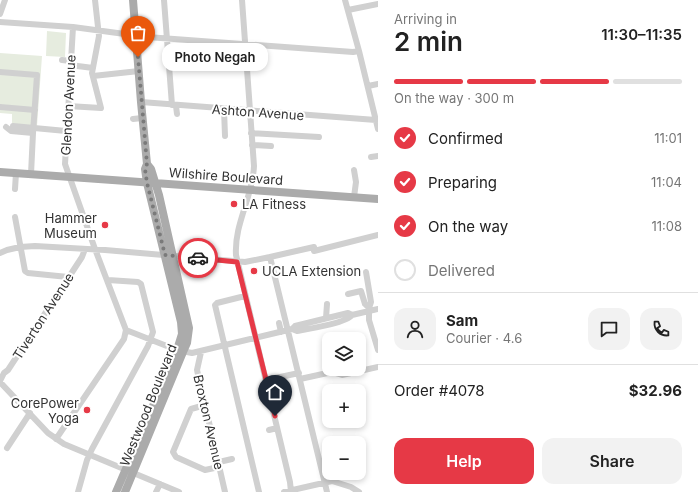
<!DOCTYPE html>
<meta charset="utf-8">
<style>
:root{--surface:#fff;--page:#f2f2f2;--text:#222;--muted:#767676;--line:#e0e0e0;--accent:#e63946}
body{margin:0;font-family:Inter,sans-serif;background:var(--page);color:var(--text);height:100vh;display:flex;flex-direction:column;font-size:15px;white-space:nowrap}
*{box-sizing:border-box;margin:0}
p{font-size:13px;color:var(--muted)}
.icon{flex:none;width:22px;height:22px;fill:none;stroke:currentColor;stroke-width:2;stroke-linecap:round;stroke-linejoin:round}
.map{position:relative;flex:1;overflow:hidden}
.details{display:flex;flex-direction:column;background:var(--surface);width:320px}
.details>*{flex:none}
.buttons{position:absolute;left:322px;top:332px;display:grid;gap:8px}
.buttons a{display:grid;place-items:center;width:44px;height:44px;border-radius:8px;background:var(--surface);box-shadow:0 2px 6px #0003;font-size:20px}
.pin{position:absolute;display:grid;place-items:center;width:34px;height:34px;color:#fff;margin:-41px -17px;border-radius:50% 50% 50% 0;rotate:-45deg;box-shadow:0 0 4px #0007}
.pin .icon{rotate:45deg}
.courier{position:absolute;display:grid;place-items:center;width:40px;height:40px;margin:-20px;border:3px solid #e63946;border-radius:50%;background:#fff;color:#222;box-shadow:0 1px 5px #0007}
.bubble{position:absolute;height:28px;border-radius:12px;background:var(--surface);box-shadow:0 2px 6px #0003;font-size:13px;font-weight:600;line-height:28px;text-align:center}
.headline em{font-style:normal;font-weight:600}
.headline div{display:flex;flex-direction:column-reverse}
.headline{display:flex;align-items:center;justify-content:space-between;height:68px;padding:0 16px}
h1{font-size:26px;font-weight:600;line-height:30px}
.bar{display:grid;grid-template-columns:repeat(4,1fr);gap:6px 4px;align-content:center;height:48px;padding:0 16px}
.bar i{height:5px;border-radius:3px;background:var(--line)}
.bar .current{background:var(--accent)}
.bar p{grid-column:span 4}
.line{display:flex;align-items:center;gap:10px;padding:0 16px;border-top:1px solid var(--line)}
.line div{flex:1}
.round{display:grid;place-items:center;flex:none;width:42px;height:42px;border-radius:12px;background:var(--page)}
ol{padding:0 16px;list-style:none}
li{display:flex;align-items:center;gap:12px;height:44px}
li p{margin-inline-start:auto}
li .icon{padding:4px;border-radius:50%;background:var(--accent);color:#fff;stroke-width:4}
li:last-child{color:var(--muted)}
li i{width:22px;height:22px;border:2px solid var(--line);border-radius:50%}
.cta{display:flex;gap:8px;margin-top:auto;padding:8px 16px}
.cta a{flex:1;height:46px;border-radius:12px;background:var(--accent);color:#fff;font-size:16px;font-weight:600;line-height:46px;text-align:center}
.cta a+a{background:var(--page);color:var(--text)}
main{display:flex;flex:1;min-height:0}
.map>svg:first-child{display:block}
.green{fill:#e6ecdf}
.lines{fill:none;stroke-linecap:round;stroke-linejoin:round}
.minor{stroke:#d0d0d0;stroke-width:6}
.major{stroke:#ababab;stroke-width:8}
.done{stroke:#7a7a7a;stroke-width:4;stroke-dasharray:0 7.2}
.route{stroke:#e63946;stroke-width:5}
.poi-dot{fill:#e63946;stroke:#fff;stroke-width:1.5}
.labels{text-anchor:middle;stroke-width:4;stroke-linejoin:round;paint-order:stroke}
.street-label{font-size:13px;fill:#333;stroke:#fff}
.poi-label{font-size:13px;fill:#333;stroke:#fff;text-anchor:start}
</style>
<main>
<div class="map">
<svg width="378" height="492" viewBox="0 0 378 492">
<rect width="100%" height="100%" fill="#fff"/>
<path class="green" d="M47 31 66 33 65 57 46 56Z
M0 53 42 56 37 126 12 124V114L0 113Z"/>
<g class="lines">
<path class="minor" d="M164 0 172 105
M242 0 254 166C253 196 234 224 236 255L290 482 291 492
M345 0 359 51 378 129
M348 10 378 4
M0 14 5 0
M0 22 73 27 147 37 353 52 359 51
M62 60 71 61
M70 65 93 68
M0 72 37 75 33 133
M93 76 139 71
M368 86 378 84
M141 102 376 120
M68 106 101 108 92 73 99 36 95 0
M176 106 177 114
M0 107 35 110
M224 109 225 136
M133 119 142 118
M13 126 66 131
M6 127 11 131 33 133 31 174
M251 133 319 137
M252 145 271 146
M371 157 378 156
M354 170 356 182 354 197
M15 189 16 173
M15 217 25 271 28 273 68 277
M314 251 378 235
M0 253 7 250 20 247 35 246 105 250 245 262 270 257 327 492
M270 257 314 247
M366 272 371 302 369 308V320L378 350
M348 294 361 291 365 304 369 308
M245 296 217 303 215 305 259 492
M326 318 327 304
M279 323 281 332
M292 329 297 331C308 329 347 323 352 315L378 309
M126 330 177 350 192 353 288 330 292 329 295 326 348 313 352 315
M201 352 197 370 225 492
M300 379 332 372 342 375 378 367
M266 380 299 373
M0 381 4 373 8 370 82 257 85 249
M0 382 48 433 64 444 179 492
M205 405 191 409 173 452 176 457 205 470 219 467
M269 430 277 428
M56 439 124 339 126 330 95 249 65 164 73 27
M7 448 30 413
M219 462 232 459
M78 492 87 460 92 449 148 346 153 332 141 284 138 282 108 280
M156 492 160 484
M284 492 332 481 351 487 359 492"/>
<path class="major" d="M0 172 378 199
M116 492 177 350 182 334 181 322 147 183 145 169 147 164 141 102 133 0
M125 492 183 352 187 343 189 328 159 195 151 169 147 164"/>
</g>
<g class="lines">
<path class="done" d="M138 57 147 164 145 169 147 183 165 255 198 258"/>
<path class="route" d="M198 258 237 262 275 416"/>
</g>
<g class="poi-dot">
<circle cx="234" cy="204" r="4"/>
<circle cx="105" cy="225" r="4"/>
<circle cx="254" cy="271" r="4"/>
<circle cx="87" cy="410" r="4"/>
</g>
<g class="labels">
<g class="street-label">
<text transform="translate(68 105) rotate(-87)" y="5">Glendon Avenue</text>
<text transform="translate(258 112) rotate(4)" y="5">Ashton Avenue</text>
<text transform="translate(226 176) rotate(4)" y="5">Wilshire Boulevard</text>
<text transform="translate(43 316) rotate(-57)" y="5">Tiverton Avenue</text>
<text transform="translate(148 405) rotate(-68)" y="5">Westwood Boulevard</text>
<text transform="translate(209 422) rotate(77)" y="5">Broxton Avenue</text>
</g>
<g class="poi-label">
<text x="242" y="209">LA Fitness</text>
<text x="97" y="223" text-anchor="end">Hammer<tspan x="97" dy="15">Museum</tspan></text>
<text x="262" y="276">UCLA Extension</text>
<text x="79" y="408" text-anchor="end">CorePower<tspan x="79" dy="15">Yoga</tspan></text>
</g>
</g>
</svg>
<div class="buttons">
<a><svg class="icon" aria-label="layers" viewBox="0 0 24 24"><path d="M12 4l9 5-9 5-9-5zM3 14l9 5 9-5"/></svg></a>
<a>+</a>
<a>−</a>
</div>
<div class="pin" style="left:138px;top:57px;background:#ea580c"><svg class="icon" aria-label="bag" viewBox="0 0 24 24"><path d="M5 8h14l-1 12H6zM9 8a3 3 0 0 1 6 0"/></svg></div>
<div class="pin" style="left:275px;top:416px;background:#1f2937"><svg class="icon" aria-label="home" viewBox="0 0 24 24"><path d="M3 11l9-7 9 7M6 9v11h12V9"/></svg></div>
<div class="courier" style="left:198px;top:258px"><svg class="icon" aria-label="car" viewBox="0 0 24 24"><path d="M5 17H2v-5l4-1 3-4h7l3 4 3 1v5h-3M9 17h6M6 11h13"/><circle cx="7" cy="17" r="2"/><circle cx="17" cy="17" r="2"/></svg></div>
<div class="bubble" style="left:162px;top:43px;width:106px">Photo Negah</div>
</div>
<section class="details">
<div class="headline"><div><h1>2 min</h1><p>Arriving in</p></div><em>11:30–11:35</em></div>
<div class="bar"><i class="current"></i><i class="current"></i><i class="current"></i><i></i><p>On the way · 300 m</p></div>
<ol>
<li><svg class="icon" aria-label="check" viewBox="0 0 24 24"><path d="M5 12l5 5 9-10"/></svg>Confirmed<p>11:01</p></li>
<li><svg class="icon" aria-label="check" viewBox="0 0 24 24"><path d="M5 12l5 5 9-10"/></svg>Preparing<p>11:04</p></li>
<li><svg class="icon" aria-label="check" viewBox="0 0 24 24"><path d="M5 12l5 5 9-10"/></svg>On the way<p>11:08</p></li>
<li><i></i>Delivered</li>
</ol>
<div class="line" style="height:72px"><a class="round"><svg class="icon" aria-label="person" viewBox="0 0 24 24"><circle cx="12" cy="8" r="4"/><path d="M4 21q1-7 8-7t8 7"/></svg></a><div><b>Sam</b><p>Courier · 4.6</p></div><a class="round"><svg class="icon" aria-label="chat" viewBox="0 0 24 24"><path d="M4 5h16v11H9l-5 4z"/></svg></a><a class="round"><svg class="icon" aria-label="phone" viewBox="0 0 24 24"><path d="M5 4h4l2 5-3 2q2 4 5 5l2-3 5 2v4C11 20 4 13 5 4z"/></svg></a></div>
<div class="line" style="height:52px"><div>Order #4078</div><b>$32.96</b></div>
<div class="cta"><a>Help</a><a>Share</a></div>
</section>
</main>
